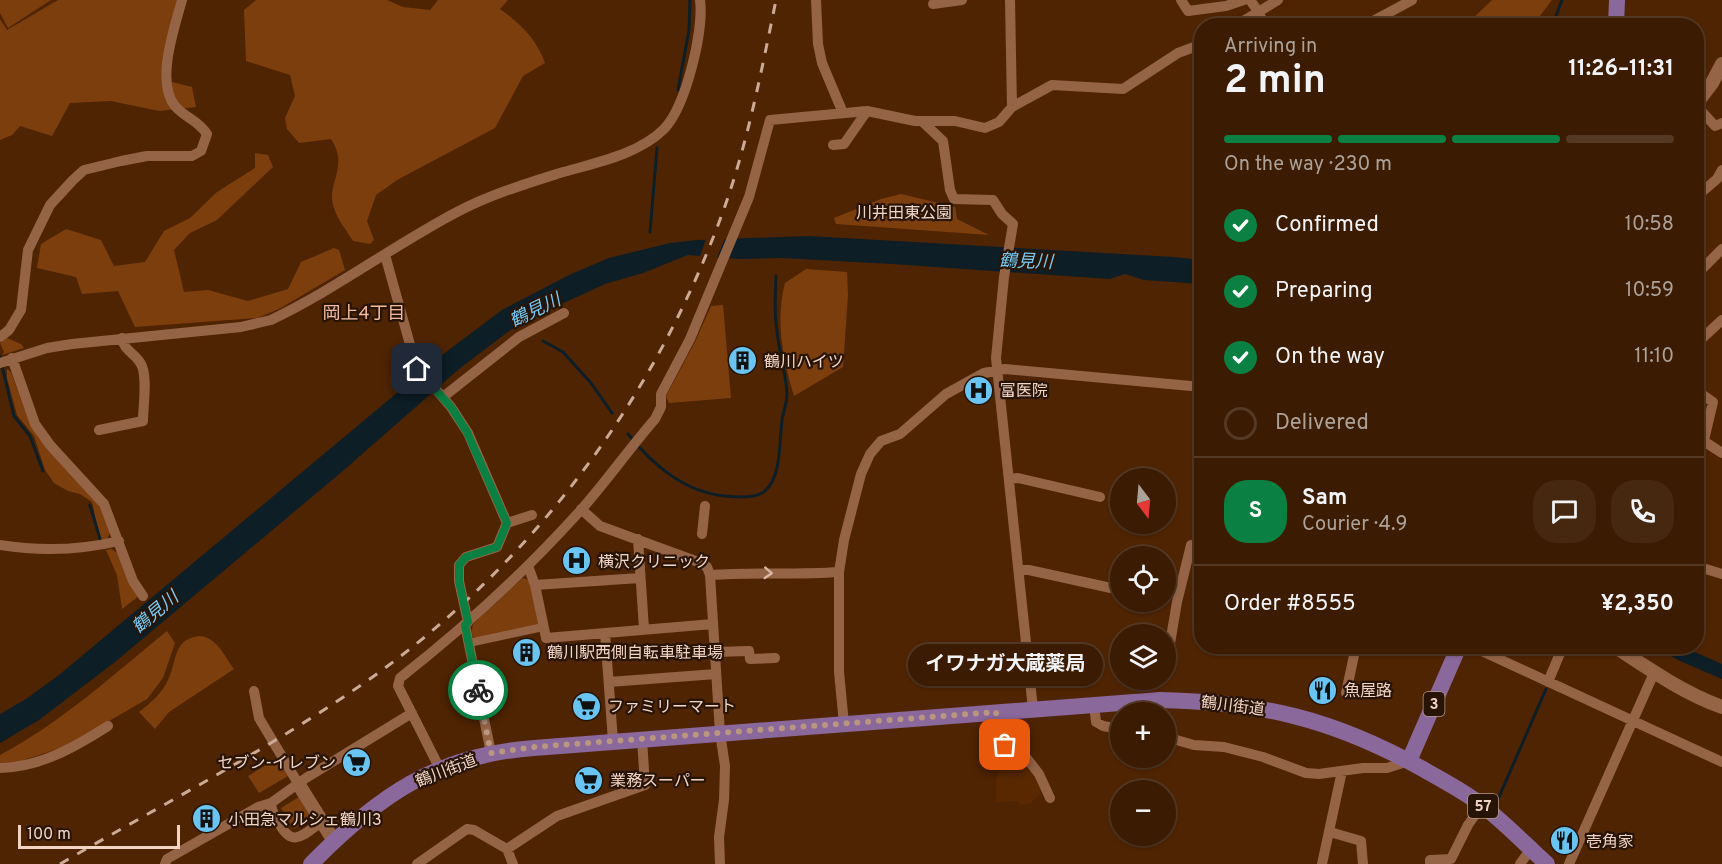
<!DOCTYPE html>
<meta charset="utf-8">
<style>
:root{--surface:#3b1b02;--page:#462811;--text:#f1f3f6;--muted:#aca199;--line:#543924;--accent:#0b8043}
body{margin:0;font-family:Overpass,"Noto Sans JP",sans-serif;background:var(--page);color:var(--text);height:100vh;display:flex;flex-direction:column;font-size:22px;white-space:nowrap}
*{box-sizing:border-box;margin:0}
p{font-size:20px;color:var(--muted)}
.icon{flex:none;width:33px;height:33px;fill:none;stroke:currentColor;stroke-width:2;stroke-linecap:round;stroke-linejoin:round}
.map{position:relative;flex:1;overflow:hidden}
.panel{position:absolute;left:1194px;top:18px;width:510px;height:636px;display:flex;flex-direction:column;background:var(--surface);border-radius:24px;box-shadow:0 2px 4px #0004,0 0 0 2px var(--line)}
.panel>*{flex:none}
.needle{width:39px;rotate:164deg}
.fabs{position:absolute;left:1110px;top:468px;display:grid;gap:12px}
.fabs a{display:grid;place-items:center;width:66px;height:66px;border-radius:50%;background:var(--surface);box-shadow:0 2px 4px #0004,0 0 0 2px var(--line);font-size:30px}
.scale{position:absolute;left:18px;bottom:15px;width:162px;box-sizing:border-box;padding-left:6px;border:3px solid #f1d4c4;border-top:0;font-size:16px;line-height:21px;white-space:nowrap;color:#f1d4c4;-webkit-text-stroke:4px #271407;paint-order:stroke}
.pin{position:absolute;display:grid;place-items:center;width:51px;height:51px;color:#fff;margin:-26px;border-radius:12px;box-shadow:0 3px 9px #0006}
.courier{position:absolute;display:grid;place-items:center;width:60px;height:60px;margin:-30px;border:4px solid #0b8043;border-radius:50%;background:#fff;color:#222;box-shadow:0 2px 8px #0007}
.bubble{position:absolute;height:42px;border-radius:21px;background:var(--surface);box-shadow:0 2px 4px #0004,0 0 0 2px var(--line);font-size:20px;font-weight:700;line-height:42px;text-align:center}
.headline em{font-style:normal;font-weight:700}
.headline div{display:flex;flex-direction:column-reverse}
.headline{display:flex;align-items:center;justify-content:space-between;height:102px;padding:0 30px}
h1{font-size:39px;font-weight:700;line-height:45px}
.bar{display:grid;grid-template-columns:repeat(4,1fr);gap:9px 6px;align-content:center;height:72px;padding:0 30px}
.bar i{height:8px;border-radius:4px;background:var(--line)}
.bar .on{background:var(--accent)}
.bar p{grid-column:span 4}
.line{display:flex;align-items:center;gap:15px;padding:0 30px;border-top:2px solid var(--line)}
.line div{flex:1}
.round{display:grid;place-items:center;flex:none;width:63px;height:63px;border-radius:24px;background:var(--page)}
ol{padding:0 30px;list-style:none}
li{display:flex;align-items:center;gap:18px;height:66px}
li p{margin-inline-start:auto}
li .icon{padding:6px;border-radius:50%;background:var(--accent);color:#fff;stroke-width:4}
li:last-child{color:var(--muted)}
li i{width:33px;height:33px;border:3px solid var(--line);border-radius:50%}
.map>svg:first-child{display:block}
.built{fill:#5a2800}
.green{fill:#7d3e0d}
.water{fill:#0d1e27}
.pier{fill:#4f2403}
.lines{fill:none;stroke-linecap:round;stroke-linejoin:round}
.stream{stroke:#0d1e27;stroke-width:3}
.pedestrian{stroke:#956446;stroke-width:8}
.minor{stroke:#956446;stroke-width:10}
.tertiary{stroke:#956446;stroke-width:14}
.primary{stroke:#8b689b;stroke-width:16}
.rail{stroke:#cbaa96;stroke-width:3;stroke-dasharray:10 10;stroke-linecap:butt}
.oneway{stroke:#dab8a4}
.done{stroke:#b89680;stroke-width:6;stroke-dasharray:0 10.8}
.route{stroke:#0b8043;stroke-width:8}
.labels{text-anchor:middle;stroke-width:4.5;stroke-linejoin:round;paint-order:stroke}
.shield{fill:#271407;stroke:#b49a8b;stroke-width:1.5}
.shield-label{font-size:15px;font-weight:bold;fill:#f1d4c4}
.park-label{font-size:16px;fill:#efd5c7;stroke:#271407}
.poi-label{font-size:16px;fill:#f1d4c4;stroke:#271407;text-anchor:start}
.street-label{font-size:16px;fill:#f1d4c4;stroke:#271407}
.water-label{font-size:18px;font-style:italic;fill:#75cbf7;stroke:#271407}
.neighbourhood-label{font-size:18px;fill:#f2bb9b;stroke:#271407}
</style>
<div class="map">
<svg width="1722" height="864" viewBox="0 0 1722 864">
<rect width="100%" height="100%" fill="#4f2403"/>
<path class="built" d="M1011 751 1020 755 1036 777 1041 793 1031 803 1020 805 1019 801 996 802V780L1006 752Z"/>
<path class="green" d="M0 0H51L8 28 0 13Z
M58 0H178L164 80 192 87 196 107 159 111 111 101 70 103 52 136 20 126 12 135 0 140V19L7 30Z
M256 0H387L403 7 430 10 438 0H508L500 9C521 24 536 38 545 63L523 76 495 128 397 180 376 195 367 221 374 240 370 244 353 241C347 231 337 219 334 208 325 184 350 168 331 139L299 143 287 129 285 118 295 96 290 75 246 61 244 10Z
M1492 0H1552L1533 25H1466Z
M255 153 268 155 273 167 217 220 190 233 174 250 184 292 208 290 248 301 288 289 301 262 334 248 339 250 345 270 279 309 257 318 135 327 118 291 82 294 76 277 37 268 41 244 66 229 101 240 114 266 145 262 164 231 190 218 217 192 255 168Z
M901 194 955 207 957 219 989 235 836 224 834 218 881 199Z
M806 269 847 272 848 295 843 367 794 396C783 360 775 320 785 283Z
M723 305 731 398 669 403 666 396 695 342 711 306Z
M7 338 21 344 24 348 2 355 4 352 0 343Z
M7 369 11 372 31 426 39 438 91 495 101 509 110 533 107 539 102 540 98 530 92 502 80 494 68 491 54 483 45 470 34 436 17 415 7 378Z
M111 549 118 553 139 596 122 609 117 575 106 550Z
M523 578 530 580 538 625 476 639C470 635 472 630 473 624Z
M167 631 175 643 163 678 147 699 64 747 17 762 0 763V755C62 722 113 675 167 631Z
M199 636C216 636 225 657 234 669L169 712 155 729 139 712C151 703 162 693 168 680 178 660 172 640 199 636Z
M276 759 288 776 259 793 248 776Z
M299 797 311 818 294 829 281 808Z"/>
<path class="water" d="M809 236 1174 257 1201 260V284L1144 280 1125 274 1110 279 892 264 782 258 740 259 688 255 643 273 605 284 542 313 509 331 459 369 344 470 115 662 39 720 0 743V714L26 699 59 675 446 352 502 310 571 274 609 258 670 243 697 240Z
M1655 647H1683L1722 664V679L1680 661Z"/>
<path class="pier" d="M707 236H726L716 260 699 259Z"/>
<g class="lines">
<path class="stream" d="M1549 26 1556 16 1562 0
M678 90 689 30 690 0
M650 232 657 148
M543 341 563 352 591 383 612 413
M0 357 14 416 30 436 43 471
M628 434C653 465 684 492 725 496 737 497 755 499 765 491 782 476 779 441 782 421 783 412 787 403 787 394 786 373 779 352 777 331 774 313 775 294 776 276
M90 505 100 539
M1499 797 1546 689"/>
<path class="pedestrian" d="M469 643 543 627"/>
<path class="minor" d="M816 0 818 44 822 63 843 113
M1010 0 1012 107
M1181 0 1188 11 1226 6 1244 0
M1250 0 1258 11 1265 26
M933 4 962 0
M1235 26 1278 0
M1364 26 1412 0
M1696 105 1715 126 1722 123
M923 122 943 141 950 190 954 199 993 200 1002 214 1013 224 1004 277 996 358 1033 709
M833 145 844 144 867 111
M1696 197 1717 179 1722 170
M385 255 416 366 451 407 468 433 507 523 497 547 466 557 459 565V581L468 622
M1696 275 1722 249
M0 337 9 330 21 310 28 250 50 205 73 180 84 170 121 161 147 156H192L201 151 207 134C197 119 185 118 175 106 155 82 175 26 182 0
M1696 344 1722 320
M12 358 35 424 50 445 104 504 133 581 143 596
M0 363 47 348 72 344 241 327 271 320C336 289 394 245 457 212 489 195 525 184 560 173 594 163 638 155 664 129 686 106 704 31 700 0
M1696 390 1713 402 1704 440
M443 397 519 337 564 313
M99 430 143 421C143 406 148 376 141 364 135 353 123 350 122 338
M1696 436 1722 453
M1009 479 1018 478 1100 497
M581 509 600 526 701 563 707 567 710 575 720 733 725 766 724 800 719 837 720 864
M507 523 532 515
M702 534 705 506
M638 539 644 629
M0 545C38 551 81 550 119 541
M528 566 535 585 546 638 713 624
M1696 566 1722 574
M1019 570H1029L1120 590
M710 575C753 572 796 575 839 572
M535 585 640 578
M465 625 491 753
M605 633 613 741
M1471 646 1722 762
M715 652 749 651 750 659 775 658
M1166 667 1177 602 1191 545
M609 682 716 674
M1548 682 1563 646
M254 691 259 718 299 785
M1346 693 1356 646
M1094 704 1096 722 1103 726 1120 729
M997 712 998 730 1005 745 1022 752 1039 774 1050 798
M844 724 839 672V572L844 540 861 474 870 454 881 441 900 434 946 394 984 373 1005 369 1202 387
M1166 737 1194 745 1224 747 1263 757 1306 773 1319 774 1363 768H1387L1409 761
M0 768C41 767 75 747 108 726
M440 769 398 686 400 678C465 627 525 572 580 511 606 482 629 449 655 419L661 407V394L690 339 749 197 770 120 867 111 915 121H955L985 128 999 122 1012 107 1052 85 1123 89 1178 53 1202 44
M322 822C304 833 294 849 280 825 276 818 271 811 271 803L306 778 412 713
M1330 832 1361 841 1363 864
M507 849 557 816 645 785 642 739
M165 864 167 859 258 807 271 803
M417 864 467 829 474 830 507 849 513 864
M1322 864 1342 771
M1430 864V860L1451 859 1468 825 1482 805
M1520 864 1531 849
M1569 864 1654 673"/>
<path class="tertiary" d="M1696 104 1712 83 1722 64
M1614 646C1649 669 1683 693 1722 707
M299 785 334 841"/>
<path class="primary" d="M1616 26 1617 0
M1409 761 1459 646
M311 864C378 796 436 755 534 748L1160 700C1261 702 1333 719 1421 768 1442 780 1464 791 1483 806 1506 824 1526 845 1547 864"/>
<path class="rail" d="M60 864C165 803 275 746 374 676 533 562 653 401 721 217 747 147 761 73 776 0"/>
</g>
<defs><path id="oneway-chevron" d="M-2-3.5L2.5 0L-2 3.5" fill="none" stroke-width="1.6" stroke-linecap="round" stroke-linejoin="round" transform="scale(1.5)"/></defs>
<use class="oneway" href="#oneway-chevron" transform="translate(768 573) rotate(3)"/>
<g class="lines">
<path class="done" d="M478 690 491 753 534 747 996 712 998 730 1005 745"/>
<path class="route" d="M417 369 451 407 467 432 507 523 497 547 466 557 459 565V581L468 622 465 625 478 690"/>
</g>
<defs>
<symbol id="building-disc" viewBox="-11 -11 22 22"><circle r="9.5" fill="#69c4f1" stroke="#271407"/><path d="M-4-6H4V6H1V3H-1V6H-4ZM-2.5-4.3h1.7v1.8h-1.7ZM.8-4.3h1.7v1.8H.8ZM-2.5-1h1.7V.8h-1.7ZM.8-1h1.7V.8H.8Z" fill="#111"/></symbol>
<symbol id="hospital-disc" viewBox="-11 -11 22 22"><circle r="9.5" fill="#69c4f1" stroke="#271407"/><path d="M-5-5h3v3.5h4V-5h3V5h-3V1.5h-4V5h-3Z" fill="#111"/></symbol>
<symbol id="restaurant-disc" viewBox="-11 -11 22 22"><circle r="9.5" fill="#69c4f1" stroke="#271407"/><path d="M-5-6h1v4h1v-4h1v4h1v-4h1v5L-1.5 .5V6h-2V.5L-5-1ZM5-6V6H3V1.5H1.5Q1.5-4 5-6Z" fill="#111"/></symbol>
<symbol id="supermarket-disc" viewBox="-11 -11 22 22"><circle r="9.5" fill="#69c4f1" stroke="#271407"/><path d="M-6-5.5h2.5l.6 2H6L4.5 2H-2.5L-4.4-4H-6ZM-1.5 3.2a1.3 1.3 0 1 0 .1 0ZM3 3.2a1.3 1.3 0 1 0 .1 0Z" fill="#111"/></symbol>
</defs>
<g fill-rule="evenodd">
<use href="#building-disc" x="726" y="344" width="33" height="33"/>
<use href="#hospital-disc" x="962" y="374" width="33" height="33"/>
<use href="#hospital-disc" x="560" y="544" width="33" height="33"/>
<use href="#building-disc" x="510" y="636" width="33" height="33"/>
<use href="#restaurant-disc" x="1306" y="674" width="33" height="33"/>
<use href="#supermarket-disc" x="570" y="690" width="33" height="33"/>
<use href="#supermarket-disc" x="340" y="746" width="33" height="33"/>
<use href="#supermarket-disc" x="572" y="764" width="33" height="33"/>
<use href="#building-disc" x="190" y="802" width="33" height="33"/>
<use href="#restaurant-disc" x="1548" y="824" width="33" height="33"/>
</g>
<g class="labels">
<g class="shield">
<rect x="1423.5" y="692" width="21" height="24" rx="4.5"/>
<rect x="1468" y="794" width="30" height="24" rx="4.5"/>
</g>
<g class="shield-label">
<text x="1434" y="709">3</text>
<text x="1483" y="811">57</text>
</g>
<g class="park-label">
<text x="904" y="218">川井田東公園</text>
</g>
<g class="poi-label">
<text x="764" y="367">鶴川ハイツ</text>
<text x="1000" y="396">富医院</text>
<text x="598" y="567">横沢クリニック</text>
<text x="547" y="658">鶴川駅西側自転車駐車場</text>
<text x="1344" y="696">魚屋路</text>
<text x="608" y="712">ファミリーマート</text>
<text x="336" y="768" text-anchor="end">セブン-イレブン</text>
<text x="610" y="786">業務スーパー</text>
<text x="228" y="825">小田急マルシェ鶴川3</text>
<text x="1586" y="847">壱角家</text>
</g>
<g class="street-label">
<text transform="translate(1233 705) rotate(7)" y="6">鶴川街道</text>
<text transform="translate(446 770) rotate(-21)" y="6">鶴川街道</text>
</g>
<g class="water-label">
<text transform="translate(1026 261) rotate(2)" y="6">鶴見川</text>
<text transform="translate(535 310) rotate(-26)" y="6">鶴見川</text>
<text transform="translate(155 612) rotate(-40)" y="6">鶴見川</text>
</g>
<g class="neighbourhood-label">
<text x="364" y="319">岡上4丁目</text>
</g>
</g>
</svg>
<div class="fabs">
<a><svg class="needle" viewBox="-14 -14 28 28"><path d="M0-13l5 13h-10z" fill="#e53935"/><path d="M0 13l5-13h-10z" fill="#aca199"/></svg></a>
<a><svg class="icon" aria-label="locate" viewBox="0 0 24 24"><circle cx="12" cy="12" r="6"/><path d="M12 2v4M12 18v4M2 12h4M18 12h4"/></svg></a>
<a><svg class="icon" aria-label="layers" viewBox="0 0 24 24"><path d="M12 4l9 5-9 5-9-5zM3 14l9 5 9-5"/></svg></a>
<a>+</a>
<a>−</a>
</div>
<div class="scale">100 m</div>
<div class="pin" style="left:1005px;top:745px;background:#ea580c"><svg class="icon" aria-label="bag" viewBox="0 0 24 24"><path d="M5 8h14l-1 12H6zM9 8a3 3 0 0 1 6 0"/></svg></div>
<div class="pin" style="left:417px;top:369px;background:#1f2937"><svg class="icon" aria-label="home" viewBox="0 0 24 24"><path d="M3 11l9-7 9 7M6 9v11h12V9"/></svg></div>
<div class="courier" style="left:478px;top:690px"><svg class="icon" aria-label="bike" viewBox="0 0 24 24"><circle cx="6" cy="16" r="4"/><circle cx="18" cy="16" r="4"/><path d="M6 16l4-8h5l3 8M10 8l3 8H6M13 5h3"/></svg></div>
<div class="bubble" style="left:908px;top:644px;width:195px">イワナガ大蔵薬局</div>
<section class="panel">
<div class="headline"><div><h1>2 min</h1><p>Arriving in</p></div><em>11:26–11:31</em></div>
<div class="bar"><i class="on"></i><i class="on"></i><i class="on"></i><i></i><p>On the way · 230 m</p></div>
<ol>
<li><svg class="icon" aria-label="check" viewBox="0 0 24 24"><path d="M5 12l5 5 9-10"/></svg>Confirmed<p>10:58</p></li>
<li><svg class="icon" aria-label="check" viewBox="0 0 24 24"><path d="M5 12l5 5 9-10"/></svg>Preparing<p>10:59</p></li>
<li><svg class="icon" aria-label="check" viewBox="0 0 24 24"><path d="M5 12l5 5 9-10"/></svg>On the way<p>11:10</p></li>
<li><i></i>Delivered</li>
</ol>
<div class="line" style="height:108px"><b class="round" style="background:var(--accent);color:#fff">S</b><div><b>Sam</b><p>Courier · 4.9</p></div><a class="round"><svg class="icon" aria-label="chat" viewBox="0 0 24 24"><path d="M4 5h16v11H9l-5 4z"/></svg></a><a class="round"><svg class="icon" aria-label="phone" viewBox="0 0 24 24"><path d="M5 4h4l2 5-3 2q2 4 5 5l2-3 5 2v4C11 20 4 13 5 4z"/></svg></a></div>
<div class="line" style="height:78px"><div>Order #8555</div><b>¥2,350</b></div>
</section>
</div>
